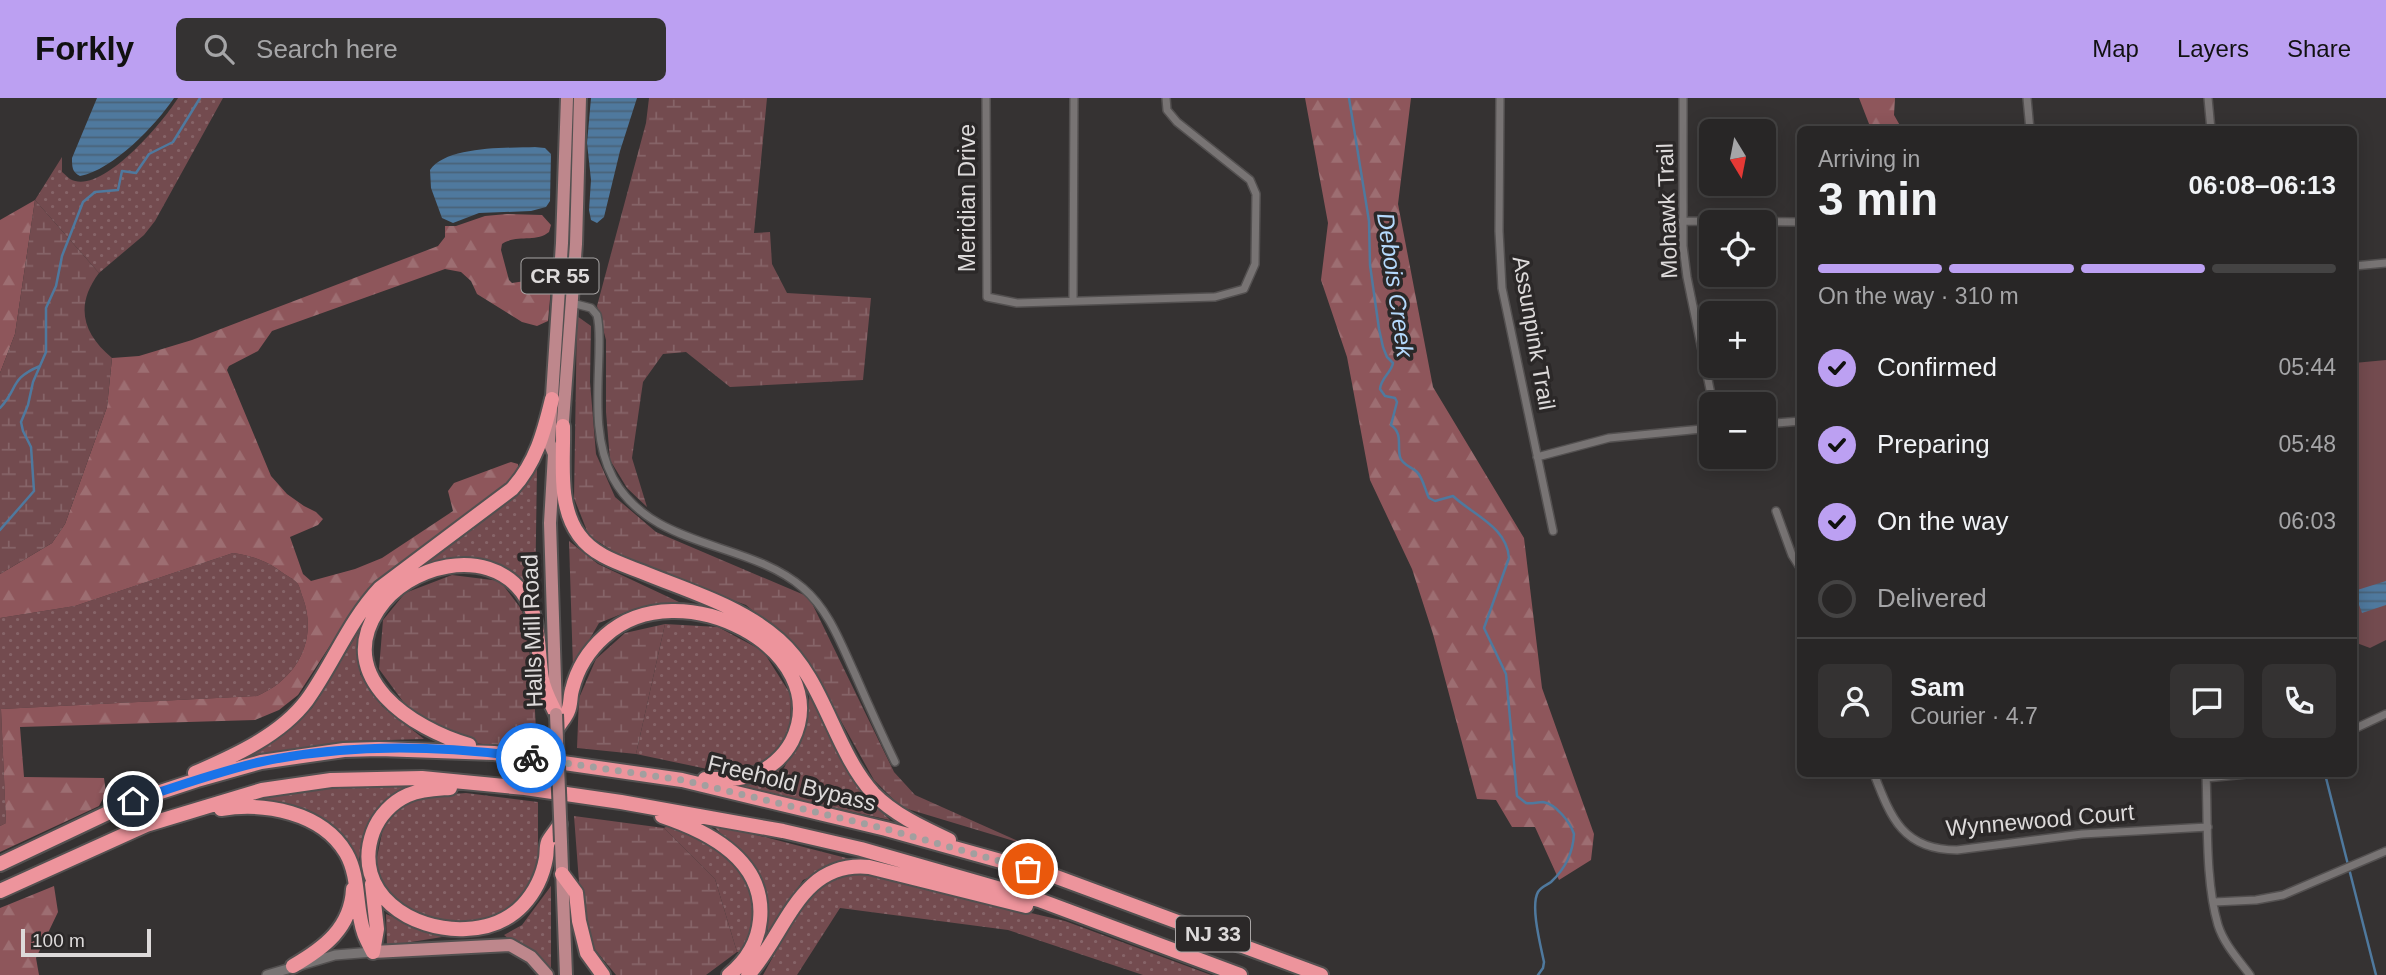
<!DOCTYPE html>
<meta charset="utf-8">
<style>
:root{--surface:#282626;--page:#343232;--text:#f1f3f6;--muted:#a5a5a7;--line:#444343;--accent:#bca0f2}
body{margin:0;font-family:Arial,sans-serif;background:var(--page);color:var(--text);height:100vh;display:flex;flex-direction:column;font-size:26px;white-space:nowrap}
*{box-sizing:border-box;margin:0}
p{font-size:23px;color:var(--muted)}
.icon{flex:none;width:38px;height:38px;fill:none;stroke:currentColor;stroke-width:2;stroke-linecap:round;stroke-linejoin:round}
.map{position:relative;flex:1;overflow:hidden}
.sheet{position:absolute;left:1797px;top:28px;width:560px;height:651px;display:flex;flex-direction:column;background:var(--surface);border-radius:10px;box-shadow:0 4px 18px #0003,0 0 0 2px var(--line)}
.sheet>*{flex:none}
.needle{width:46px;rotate:170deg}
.controls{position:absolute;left:1699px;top:21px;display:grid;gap:14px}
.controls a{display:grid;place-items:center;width:77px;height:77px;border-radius:10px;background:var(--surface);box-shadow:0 4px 18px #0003,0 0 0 2px var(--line);font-size:35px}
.scale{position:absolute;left:21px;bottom:18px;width:130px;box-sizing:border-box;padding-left:7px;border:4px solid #dddada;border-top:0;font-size:19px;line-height:24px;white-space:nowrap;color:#dddada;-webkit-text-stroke:5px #2b2828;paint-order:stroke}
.pin{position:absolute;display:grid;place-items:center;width:60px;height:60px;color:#fff;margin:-30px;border:4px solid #fff;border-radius:50%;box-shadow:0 2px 7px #0007}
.courier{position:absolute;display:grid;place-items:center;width:70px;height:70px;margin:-35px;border:5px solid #1a73e8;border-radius:50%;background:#fff;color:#222;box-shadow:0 2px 9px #0007}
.headline em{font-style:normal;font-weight:600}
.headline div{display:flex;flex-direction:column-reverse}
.headline{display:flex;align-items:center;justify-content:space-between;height:119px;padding:0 21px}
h1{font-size:46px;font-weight:600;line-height:52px}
.bar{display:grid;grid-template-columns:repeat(4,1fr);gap:10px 7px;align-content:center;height:84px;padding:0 21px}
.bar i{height:9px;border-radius:5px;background:var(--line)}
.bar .active{background:var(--accent)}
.bar p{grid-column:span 4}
.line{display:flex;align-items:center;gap:18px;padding:0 21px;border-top:2px solid var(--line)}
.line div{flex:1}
.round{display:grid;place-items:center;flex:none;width:74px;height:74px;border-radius:10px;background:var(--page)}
ol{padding:0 21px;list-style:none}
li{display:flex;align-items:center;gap:21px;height:77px}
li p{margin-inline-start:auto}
li .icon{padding:7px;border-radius:50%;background:var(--accent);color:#111;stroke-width:4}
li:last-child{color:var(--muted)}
li i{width:38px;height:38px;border:4px solid var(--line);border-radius:50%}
header{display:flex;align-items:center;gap:42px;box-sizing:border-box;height:98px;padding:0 35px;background:var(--accent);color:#111}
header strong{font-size:33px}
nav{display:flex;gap:38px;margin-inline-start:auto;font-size:24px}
.search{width:490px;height:63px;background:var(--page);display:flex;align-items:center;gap:18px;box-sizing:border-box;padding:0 24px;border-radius:10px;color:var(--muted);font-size:26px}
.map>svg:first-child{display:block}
.grass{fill:url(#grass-dots)}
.forest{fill:url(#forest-firs)}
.wetland{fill:url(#wetland-marsh)}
.park{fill:#734b4f}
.water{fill:url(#water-rules)}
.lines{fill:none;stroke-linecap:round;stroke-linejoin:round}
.stream{stroke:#4f799e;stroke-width:2.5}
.minor-casing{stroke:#535050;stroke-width:10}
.tertiary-casing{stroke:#535050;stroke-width:12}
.primary-casing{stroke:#535050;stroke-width:16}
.motorway-casing{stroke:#535050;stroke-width:18}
.minor{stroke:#787474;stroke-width:7}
.tertiary{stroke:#787474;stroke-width:9}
.primary{stroke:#be878c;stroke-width:12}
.motorway{stroke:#ed949c;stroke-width:14}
.primary-bridge-casing{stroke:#535050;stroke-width:16;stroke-linecap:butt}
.primary-bridge{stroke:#be878c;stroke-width:12}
.done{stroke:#a29f9f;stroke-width:7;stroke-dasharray:0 12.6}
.route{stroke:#1a73e8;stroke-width:9}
.labels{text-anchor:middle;stroke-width:7;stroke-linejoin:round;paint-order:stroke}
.shield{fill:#2b2828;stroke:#a8a5a5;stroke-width:2}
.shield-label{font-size:21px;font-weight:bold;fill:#dddada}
.street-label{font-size:23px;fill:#dddada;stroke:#2b2828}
.water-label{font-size:24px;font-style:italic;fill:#b4d9fc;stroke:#2b2828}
</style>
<header>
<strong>Forkly</strong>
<div class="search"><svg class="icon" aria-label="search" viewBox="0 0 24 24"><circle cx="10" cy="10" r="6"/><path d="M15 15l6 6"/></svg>Search here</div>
<nav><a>Map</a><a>Layers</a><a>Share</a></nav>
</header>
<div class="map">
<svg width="2386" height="877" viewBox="0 0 2386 877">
<defs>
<pattern id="grass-dots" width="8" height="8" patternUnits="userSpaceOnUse" patternTransform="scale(1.75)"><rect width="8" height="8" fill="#734b4f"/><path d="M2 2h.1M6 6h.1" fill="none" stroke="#866468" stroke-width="1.8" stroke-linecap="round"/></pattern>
<pattern id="forest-firs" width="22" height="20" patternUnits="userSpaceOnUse" patternTransform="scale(1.75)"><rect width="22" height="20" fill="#8e565b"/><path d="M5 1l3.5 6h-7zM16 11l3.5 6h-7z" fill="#9d6e72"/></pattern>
<pattern id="wetland-marsh" width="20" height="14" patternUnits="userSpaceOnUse" patternTransform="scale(1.75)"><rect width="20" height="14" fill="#734b4f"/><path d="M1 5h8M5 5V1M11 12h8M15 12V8" fill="none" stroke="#866468"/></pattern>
<pattern id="water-rules" width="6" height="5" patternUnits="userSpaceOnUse" patternTransform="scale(1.75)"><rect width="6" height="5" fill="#4f799e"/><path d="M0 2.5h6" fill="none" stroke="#4a6379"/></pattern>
</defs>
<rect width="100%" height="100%" fill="#353232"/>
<path class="grass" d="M178 0H223L155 123 144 137 99 175 35 102 62 59V74C65 76 67 79 70 81 101 99 164 23 178 0Z
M537 370 535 504 486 461 414 471 485 422Z
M233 455C253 458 267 463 283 475 287 478 294 481 297 485 300 488 301 496 303 500 318 542 297 581 257 598L1 611 6 725 0 728V520L75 508Z
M665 526 718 529 763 553 791 597 790 634 777 656 752 671 731 676 636 656Z
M362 528 360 576 382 608 424 641 355 643 251 657 312 610Z
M810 595 863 695 890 722 737 689 784 670 806 627Z
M343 688H408L376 714 358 763 347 742 309 712 252 701Z
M466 695 538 704V763L531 783 516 807 479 825 447 826 420 819 391 801 375 769 383 730 401 708 427 698Z
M710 725 854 762 803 782 768 838 765 788 737 751Z
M670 726C687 735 710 743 724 755 755 783 765 816 746 854H737L715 781 664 730Z
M862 775 1065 823 1211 877H1143L1008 832 840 810 797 877H763L803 804 834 779Z
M551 788V874L504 837 522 827Z
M386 816 442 839 387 848Z"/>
<path class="forest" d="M1305 0H1411L1398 106 1433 289 1524 440 1542 590 1594 736 1591 762 1559 782 1535 729H1512L1496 702 1477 701 1433 536 1412 471 1370 382 1347 259 1321 182 1328 125Z
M1859 0H1895L1894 17 1902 31H1871Z
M35 102 15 236 0 275V122Z
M507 116 542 117 551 127 549 134C536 145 516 136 502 146L501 152 509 182 512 185 552 179 548 223 537 228 522 224 477 196 471 183 461 174 445 171 272 233 258 253 229 268 227 272 271 378 287 396 304 408 316 414 323 421 318 427 290 439 303 476 311 483 355 471 382 460 453 413 448 393 454 385 511 364 518 366V374L512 384 370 493 342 529 298 597 279 612 255 622 20 629 24 679 104 680 106 695 99 708 0 754V728L6 725 1 611 257 598C297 581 318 542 303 500 301 496 300 488 297 485 294 481 287 478 283 475 267 463 253 458 233 455L75 508 0 520V476L52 445 65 426 107 309 112 260 139 258 192 242 438 148 445 139V128H456L485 118Z
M54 788 58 814 36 860 39 877H0V810Z"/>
<path class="wetland" d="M649 0H767L754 135 770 134 772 166 787 195 871 200 863 282 730 289 686 254 663 256 643 284 632 360 647 409 627 390 610 362 606 314V242L597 208 646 25Z
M35 102 99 175C75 207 82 235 112 260L107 309 65 426 52 445 0 476V275L15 236Z
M577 218 591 228 590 284 596 356 615 399 656 434 809 499 894 674 915 697 1027 747 901 709 874 682 827 598 797 550 746 507 637 468 589 438 574 400Z
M569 443 598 466 679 504 634 511 599 525 573 570Z
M452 477 500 483 522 512 533 575 537 651 472 645 410 613 379 571 383 522 405 495Z
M665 526 636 656 577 650 579 600 596 561 625 535Z
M574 718 664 730 715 781 737 854 706 877H616L583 837Z"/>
<path class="park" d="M2386 262V542L2370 550 2354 544V265Z"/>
<path class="water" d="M97 0H174C156 27 113 72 80 78 72 74 72 69 72 60Z
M591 0H637L620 53 604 119 597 125 591 122 589 112 591 82 587 45Z
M535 49 545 50 551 56 550 103 546 109 531 113 479 115 453 125 442 120 431 90 430 72C446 48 508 50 535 49Z
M2386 483V507L2362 515 2354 493Z"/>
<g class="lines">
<path class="stream" d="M1349 0 1369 123 1370 167 1379 231 1383 249 1387 259 1393 265C1391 275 1381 280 1380 291L1385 298 1395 300 1397 304 1391 327C1403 336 1397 346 1400 359 1402 367 1412 369 1417 374 1423 380 1425 392 1429 400L1435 403 1453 398C1473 417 1507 429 1509 460L1484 530 1506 576 1517 698 1526 705C1532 706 1537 704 1543 704 1556 706 1570 724 1574 736 1573 754 1565 771 1551 784 1547 787 1541 789 1538 794 1530 808 1541 849 1544 864L1543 870 1538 877
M0 310C19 290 9 281 40 268
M0 432 34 393 31 349 23 333 21 324 28 307 33 284 46 254V210L56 188 62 158 83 104 95 94 118 92 122 73 136 75 149 56 173 44 200 0
M2354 508 2357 505
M2325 676 2376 877"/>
<defs>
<path id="minor" d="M986 0 987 199 1017 205 1215 199 1244 191 1255 166 1256 96 1250 82 1177 24 1167 12 1166 0
M1500 0 1499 133 1502 190 1553 433
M1683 0V148L1687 179 1713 306
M2027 0 2030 32
M2208 0 2211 32
M1682 123 1801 124
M2354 168 2386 165
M1073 203 1074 0
M572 205 591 210 597 217C600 229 599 242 599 254 598 296 593 342 613 380 652 452 748 442 803 490 829 512 841 546 855 576 868 606 881 635 895 664
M1764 326 1801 323
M1537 359 1609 340 1712 330
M1776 413 1792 457 1801 471
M2354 631 2386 616
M1874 676C1891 720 1903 752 1957 752L2082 736 2208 729
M2206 676C2208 722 2205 783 2218 827 2224 846 2238 861 2250 877
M2206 680 2246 676
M2214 804 2256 802 2283 797 2386 753"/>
<path id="tertiary" d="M267 877 335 857 373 854"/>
<path id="primary" d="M562 337 576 146 580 0
M556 614 550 425 554 356 549 344 562 145 567 0
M561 744 566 877
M373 854 510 847 531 859 547 877"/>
<path id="motorway" d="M563 328C564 363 557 407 579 437 594 458 619 465 642 474 688 493 741 508 779 542 825 583 833 650 873 695 893 716 923 730 949 742
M557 631C560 625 566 619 568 613 571 607 570 598 572 592 577 571 589 552 605 538 679 470 837 552 792 643 784 658 769 672 752 677 737 682 720 681 705 681
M469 647C413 631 333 580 378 512 407 467 486 447 522 494 541 519 537 551 542 581 544 593 551 605 556 616
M195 675C234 658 281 637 307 602 333 566 349 523 380 490L512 391C536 365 544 334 552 301
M450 690C436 691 422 691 408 697 392 704 379 718 373 734 351 795 412 834 466 831 487 830 508 823 523 807 535 794 543 777 546 760 547 755 546 749 548 744 551 738 557 732 560 726
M221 711C264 704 322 714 346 755 360 779 355 810 364 835 366 841 370 848 373 854
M662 718C710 734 766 763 760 822 758 844 746 863 729 877
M0 766 133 703 197 682 261 664 344 652 379 651 494 655 682 682 886 731 1051 777 1321 877
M562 776 576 795 579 823 587 855 603 877
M372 786 377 831 373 854
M0 793 146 727 262 692 331 682 422 680 525 690 621 704 783 733 861 751 1039 802 1240 877
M293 868C324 850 351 830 353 791
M748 877C786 836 799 762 869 769L1026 808"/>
</defs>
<use href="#minor" class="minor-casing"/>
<use href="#tertiary" class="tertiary-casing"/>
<use href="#primary" class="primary-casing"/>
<use href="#motorway" class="motorway-casing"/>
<use href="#minor" class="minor"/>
<use href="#tertiary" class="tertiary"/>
<use href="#primary" class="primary"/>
<use href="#motorway" class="motorway"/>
<defs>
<path id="primary-bridge" d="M556 616 561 744"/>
</defs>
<use href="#primary-bridge" class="primary-bridge-casing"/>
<use href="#primary-bridge" class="primary-bridge"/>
</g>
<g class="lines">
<path class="done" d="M531 660 682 682 886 731 1028 771"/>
<path class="route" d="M133 703C175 689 217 674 260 664 349 645 442 647 531 660"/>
</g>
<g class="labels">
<g class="shield">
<rect x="521.5" y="160.5" width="77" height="35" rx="5"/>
<rect x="1176" y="818.5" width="74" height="35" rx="5"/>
</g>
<g class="shield-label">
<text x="560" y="185">CR 55</text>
<text x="1213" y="843">NJ 33</text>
</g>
<g class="street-label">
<text transform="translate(967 100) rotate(-90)" y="8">Meridian Drive</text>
<text transform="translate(1667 113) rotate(-92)" y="8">Mohawk Trail</text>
<text transform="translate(1534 235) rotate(80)" y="8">Assunpink Trail</text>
<text transform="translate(532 533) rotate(-92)" y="8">Halls Mill Road</text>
<text transform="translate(792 685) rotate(14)" y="8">Freehold Bypass</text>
<text transform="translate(2040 722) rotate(-5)" y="8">Wynnewood Court</text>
</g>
<g class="water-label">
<text transform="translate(1395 187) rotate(82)" y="8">Debois Creek</text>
</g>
</g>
</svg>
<div class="controls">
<a><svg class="needle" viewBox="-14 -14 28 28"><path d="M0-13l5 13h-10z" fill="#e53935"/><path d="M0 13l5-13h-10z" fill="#a5a5a7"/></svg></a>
<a><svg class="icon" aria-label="locate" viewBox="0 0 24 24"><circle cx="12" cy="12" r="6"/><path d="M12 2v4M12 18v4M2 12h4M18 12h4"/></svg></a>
<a>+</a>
<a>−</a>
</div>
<div class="scale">100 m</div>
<div class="pin" style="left:1028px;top:771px;background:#ea580c"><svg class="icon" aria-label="bag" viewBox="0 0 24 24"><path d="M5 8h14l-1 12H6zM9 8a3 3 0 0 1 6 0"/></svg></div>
<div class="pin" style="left:133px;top:703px;background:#1f2937"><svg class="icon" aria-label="home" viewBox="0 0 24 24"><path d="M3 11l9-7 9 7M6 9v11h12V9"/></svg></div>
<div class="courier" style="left:531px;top:660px"><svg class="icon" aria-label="bike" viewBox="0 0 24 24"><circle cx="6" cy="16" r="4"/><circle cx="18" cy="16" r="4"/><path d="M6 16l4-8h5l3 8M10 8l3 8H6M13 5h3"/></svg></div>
<section class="sheet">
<div class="headline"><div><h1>3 min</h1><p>Arriving in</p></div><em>06:08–06:13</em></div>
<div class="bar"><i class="active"></i><i class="active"></i><i class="active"></i><i></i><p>On the way · 310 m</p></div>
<ol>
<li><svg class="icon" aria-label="check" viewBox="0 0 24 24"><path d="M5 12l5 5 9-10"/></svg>Confirmed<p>05:44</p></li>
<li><svg class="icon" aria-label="check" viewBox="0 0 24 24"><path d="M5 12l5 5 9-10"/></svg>Preparing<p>05:48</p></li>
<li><svg class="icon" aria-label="check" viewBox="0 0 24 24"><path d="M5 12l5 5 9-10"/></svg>On the way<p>06:03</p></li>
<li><i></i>Delivered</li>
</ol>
<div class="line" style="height:126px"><a class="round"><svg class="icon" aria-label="person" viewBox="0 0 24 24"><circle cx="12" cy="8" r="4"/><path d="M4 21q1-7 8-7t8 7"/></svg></a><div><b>Sam</b><p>Courier · 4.7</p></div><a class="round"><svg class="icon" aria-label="chat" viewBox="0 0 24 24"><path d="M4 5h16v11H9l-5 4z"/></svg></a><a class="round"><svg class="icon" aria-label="phone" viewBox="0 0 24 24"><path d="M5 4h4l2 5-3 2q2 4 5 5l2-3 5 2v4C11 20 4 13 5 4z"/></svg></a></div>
</section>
</div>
